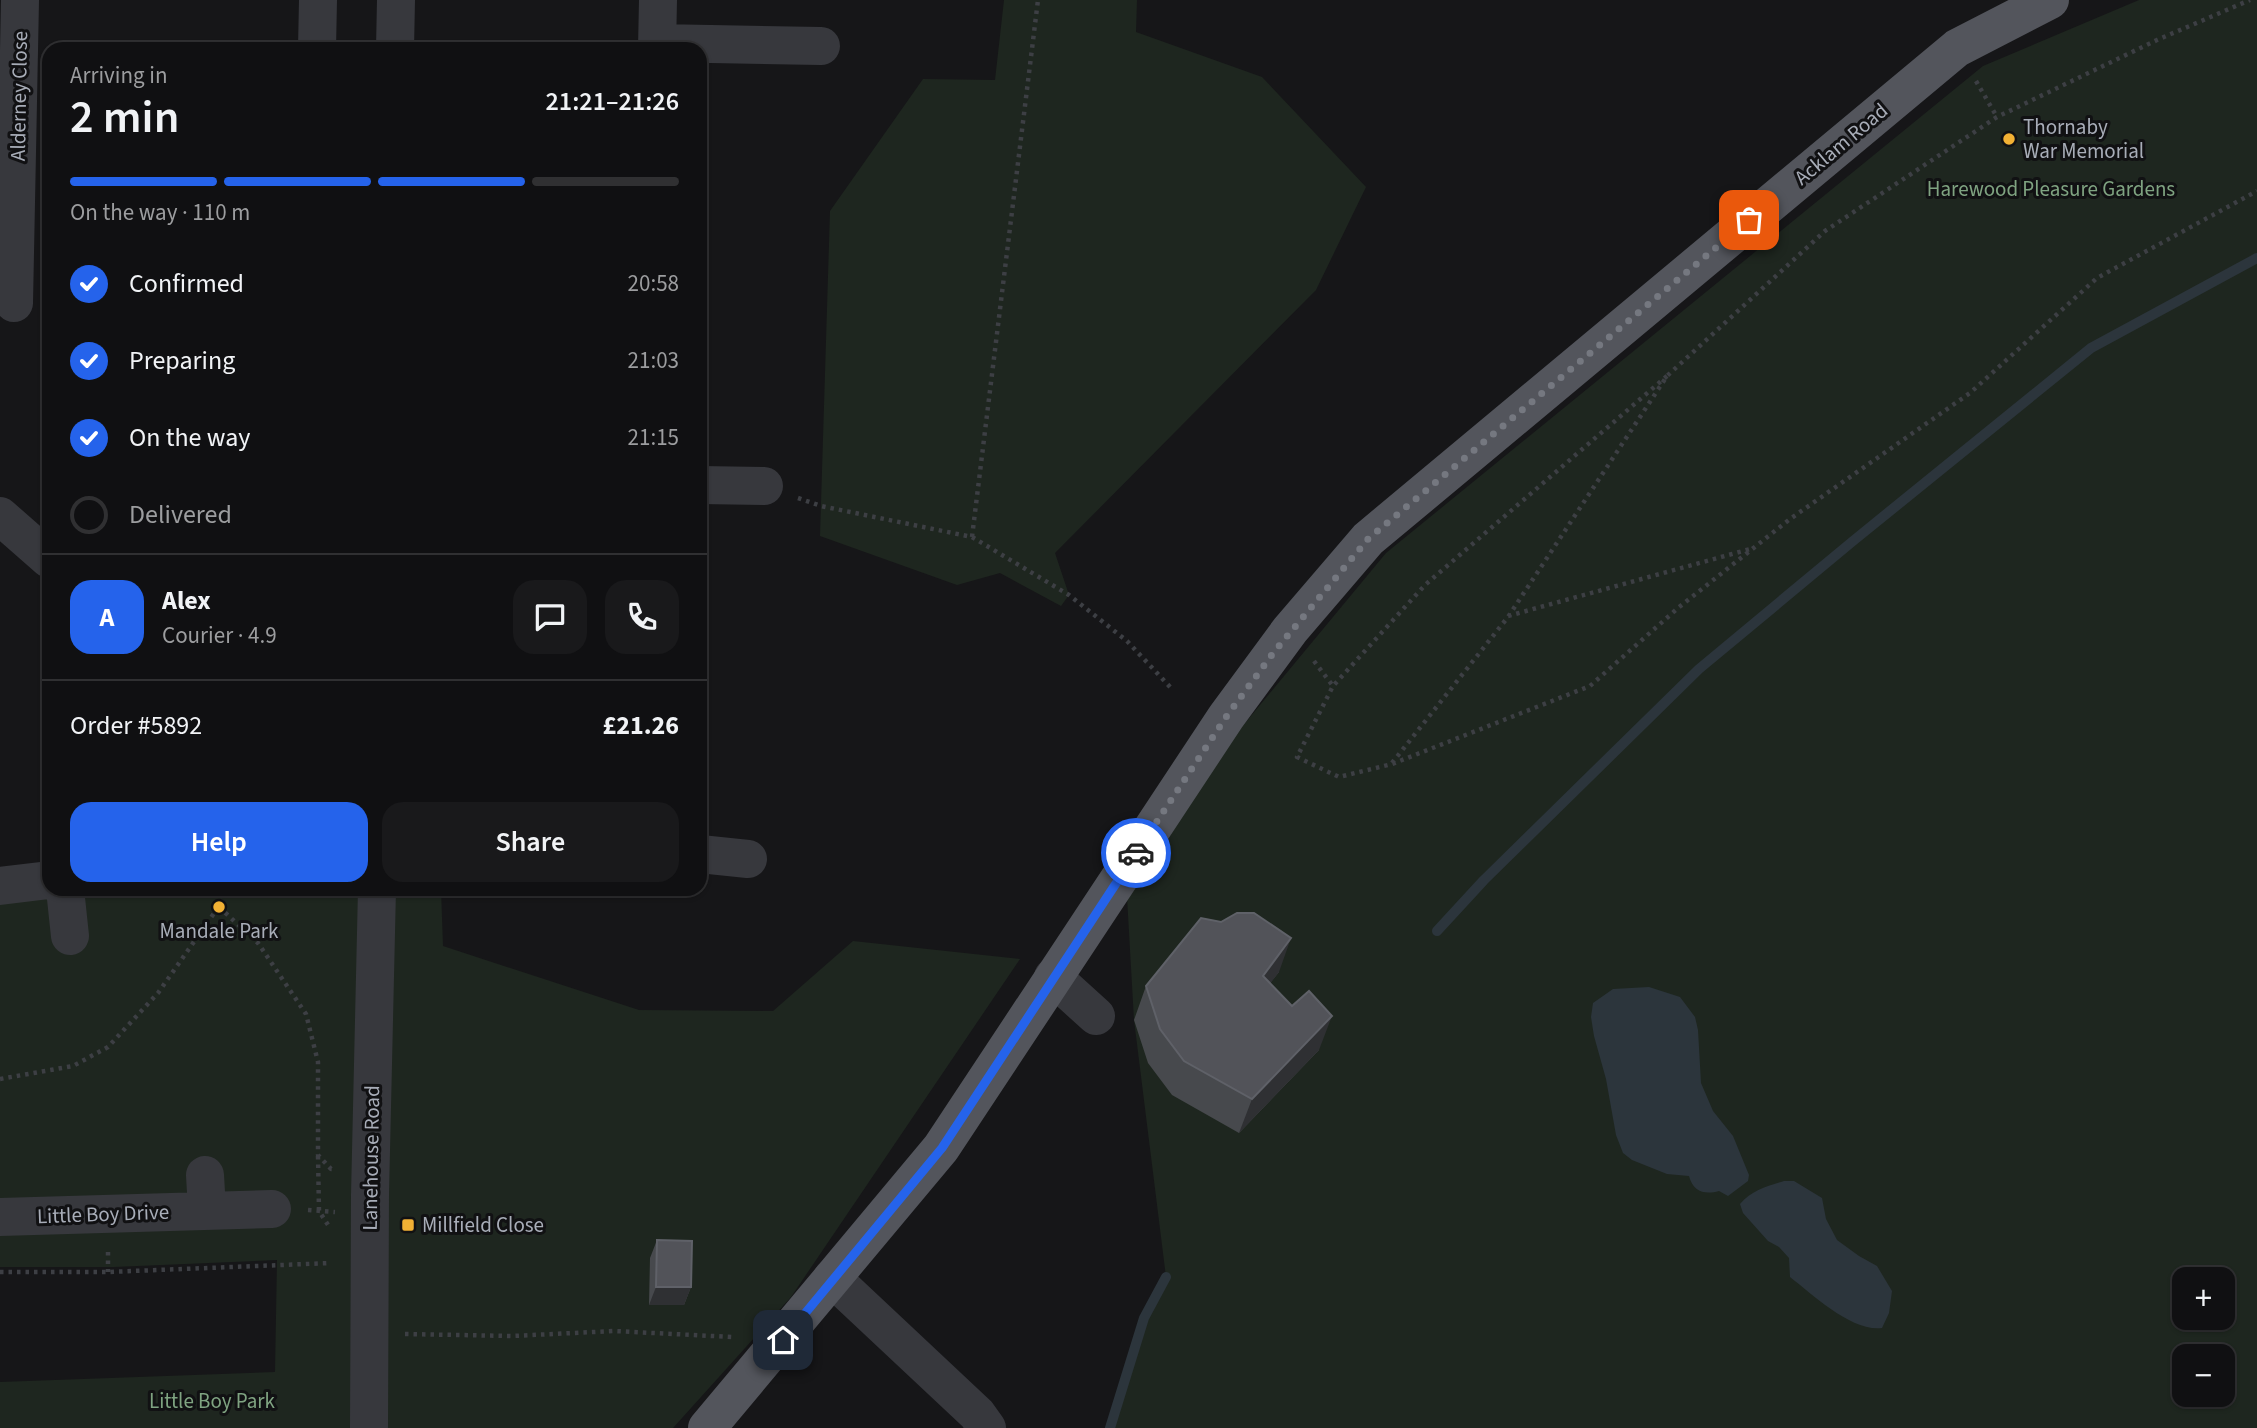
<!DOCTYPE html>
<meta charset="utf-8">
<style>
:root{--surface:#101012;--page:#19191b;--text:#f1f3f6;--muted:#9c9d9f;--line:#303032;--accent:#2563eb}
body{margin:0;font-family:"Source Sans 3",sans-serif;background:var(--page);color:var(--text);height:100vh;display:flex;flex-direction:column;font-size:26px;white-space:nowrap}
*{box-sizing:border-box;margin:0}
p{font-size:23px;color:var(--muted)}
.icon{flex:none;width:38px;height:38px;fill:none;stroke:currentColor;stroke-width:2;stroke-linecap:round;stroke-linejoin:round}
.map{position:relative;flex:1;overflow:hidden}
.sheet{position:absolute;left:42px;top:42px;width:665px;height:854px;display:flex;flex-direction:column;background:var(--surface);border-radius:21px;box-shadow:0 2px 5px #0004,0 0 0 2px var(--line)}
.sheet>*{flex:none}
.fabs{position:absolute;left:2172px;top:1267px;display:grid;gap:14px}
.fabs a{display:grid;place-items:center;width:63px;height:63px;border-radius:14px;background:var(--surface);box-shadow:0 2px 5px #0004,0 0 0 2px var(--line);font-size:35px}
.pin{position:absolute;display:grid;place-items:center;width:60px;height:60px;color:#fff;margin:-30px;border-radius:14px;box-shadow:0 4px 10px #0006}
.courier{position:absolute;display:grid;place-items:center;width:70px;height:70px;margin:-35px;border:5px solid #2563eb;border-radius:50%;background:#fff;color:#222;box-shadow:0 2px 9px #0007}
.headline em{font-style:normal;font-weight:600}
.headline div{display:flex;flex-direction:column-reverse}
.headline{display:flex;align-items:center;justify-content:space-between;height:119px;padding:0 28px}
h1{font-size:46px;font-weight:600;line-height:52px}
.bar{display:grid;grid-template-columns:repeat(4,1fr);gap:10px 7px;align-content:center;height:84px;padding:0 28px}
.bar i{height:9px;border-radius:5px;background:var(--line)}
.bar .active{background:var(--accent)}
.bar p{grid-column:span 4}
.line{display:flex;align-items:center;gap:18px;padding:0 28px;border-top:2px solid var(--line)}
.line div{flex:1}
.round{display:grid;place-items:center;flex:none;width:74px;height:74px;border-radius:21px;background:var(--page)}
ol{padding:0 28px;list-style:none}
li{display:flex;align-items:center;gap:21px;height:77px}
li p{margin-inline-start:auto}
li .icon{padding:7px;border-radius:50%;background:var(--accent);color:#fff;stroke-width:4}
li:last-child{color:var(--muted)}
li i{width:38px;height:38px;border:4px solid var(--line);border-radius:50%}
.primary-button{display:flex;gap:14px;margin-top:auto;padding:14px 28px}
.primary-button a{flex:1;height:80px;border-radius:21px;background:var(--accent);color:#fff;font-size:28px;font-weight:600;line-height:80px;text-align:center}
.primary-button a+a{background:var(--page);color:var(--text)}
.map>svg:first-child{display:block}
.green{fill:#1e261f;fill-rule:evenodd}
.water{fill:#2c353c}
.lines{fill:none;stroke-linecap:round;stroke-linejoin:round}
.stream{stroke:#2c353c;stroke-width:10}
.path{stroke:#3d3f44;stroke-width:4.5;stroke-dasharray:3.5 5;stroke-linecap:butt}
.minor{stroke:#37383d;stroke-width:38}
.major{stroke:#53555c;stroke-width:38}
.wall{fill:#47494d}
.shaded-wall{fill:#2f3033}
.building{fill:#525359;stroke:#5f6168;stroke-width:2}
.done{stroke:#757880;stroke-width:7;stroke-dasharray:0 12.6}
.route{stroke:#2563eb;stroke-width:9}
.poi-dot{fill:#f2b134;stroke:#111113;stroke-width:2.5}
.labels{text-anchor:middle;stroke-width:6;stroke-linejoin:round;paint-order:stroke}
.street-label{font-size:21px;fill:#a8adb8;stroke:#111113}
.poi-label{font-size:21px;fill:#a8adb8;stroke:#111113;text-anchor:start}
.park-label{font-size:21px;fill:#7fa381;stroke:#111113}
</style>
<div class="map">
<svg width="2257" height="1428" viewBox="0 0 2257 1428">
<rect width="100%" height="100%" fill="#161618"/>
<path class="green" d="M1004 0H1137L1136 32 1262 77 1366 187 1316 290 1055 553 1069 595 1061 606 1000 573 957 585 820 536 830 211 923 79 995 80Z
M2139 0H2257V1428H1110L1144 1318 1166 1277 1134 1020 1127 897 1231 740 1386 553 1983 66ZM2184 1279H2222V1318H2184ZM2184 1356H2222V1395H2184Z
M49 889H441L443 946 639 1010 773 1011 853 941 1020 959 791 1297 673 1428H0V1382L275 1372 277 1260 114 1267H0V892Z"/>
<path class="water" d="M1649 987 1680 997 1695 1017 1698 1030 1701 1083 1713 1111 1733 1136 1749 1175 1748 1181 1728 1196 1719 1191C1705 1195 1693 1192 1689 1176L1667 1174 1632 1160 1623 1153 1616 1135 1606 1079 1594 1036 1591 1017 1593 1003 1613 989Z
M1784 1181H1794L1822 1198 1826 1219 1837 1240 1859 1256 1877 1266 1892 1291 1889 1313 1882 1328C1852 1332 1813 1295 1790 1277L1789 1258 1779 1247 1768 1241 1743 1213 1740 1204C1752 1190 1767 1186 1784 1181Z"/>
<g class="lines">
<path class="stream" d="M1437 931 1484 880 1699 669 1853 541 2091 348 2257 258
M1110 1428 1144 1318 1166 1277"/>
<path class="path" d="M1976 81 1997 117
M1667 376 1425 585 1333 686 1297 757 1339 777 1392 764 1590 686 1678 608 1790 519 1970 393 2097 278 2257 191
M798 498 821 506 972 537 1069 595 1127 641 1172 689
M972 537 1038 0
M1508 616 1750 549
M1314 661 1333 686
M1392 763 1508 617 1667 376 1825 231 1997 117 2157 40 2250 0
M219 907 258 943 306 1014 318 1062V1155L331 1169H335
M0 1079 73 1066 108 1047 158 993 231 889
M318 1156 319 1211 330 1228
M308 1210 335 1212
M108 1252V1272
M0 1272H108L331 1263
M405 1334 512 1336 614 1331 732 1337"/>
<path class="minor" d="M657 43 821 46
M317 49 318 0
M395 49 396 0
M657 49 658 0
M14 303 20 0
M700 485 764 486
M0 516 49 559
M700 854 748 859
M0 886 49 880
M65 889 70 936
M1053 977 1096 1016
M205 1175 207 1210
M0 1217 272 1209
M832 1278 977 1414 987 1428
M369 1428 370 1195 377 889"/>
<path class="major" d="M707 1428 941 1148 1226 717 1290 630 1368 539 1957 48 2050 0"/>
</g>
<path class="wall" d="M1279 972 1270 983 1319 1050 1239 1133 1172 1095 1148 1063 1134 1020 1146 986Z
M657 1240 691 1287 684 1305H649L650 1258Z"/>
<path class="shaded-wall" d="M1291 938 1279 972 1250 1010 1263 976Z
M1332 1016 1319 1050 1239 1133 1252 1099Z
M656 1287H691L684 1305H649Z"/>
<path class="building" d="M1237 913H1254L1291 938 1263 976 1292 1006 1309 991 1332 1016 1252 1099 1184 1061 1160 1029 1146 986 1201 918 1221 922Z
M657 1240 692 1241 691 1287H656Z"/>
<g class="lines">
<path class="done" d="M1136 853 1226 717 1274 652 1368 539 1749 220"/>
<path class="route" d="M783 1340 942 1148 1136 853"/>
</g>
<g class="poi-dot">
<circle cx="2009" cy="139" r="7"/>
<circle cx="219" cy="907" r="7"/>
<rect x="401" y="1218" width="14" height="14" rx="3.5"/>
</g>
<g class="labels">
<g class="street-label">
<text transform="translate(19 96) rotate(-89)" y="7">Alderney Close</text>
<text transform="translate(1841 144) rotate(-40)" y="7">Acklam Road</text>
<text transform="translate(371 1158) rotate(-89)" y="7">Lanehouse Road</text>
<text transform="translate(103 1214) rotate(-2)" y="7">Little Boy Drive</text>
</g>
<g class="poi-label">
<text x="2023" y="134">Thornaby<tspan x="2023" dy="24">War Memorial</tspan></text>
<text x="219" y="938" text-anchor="middle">Mandale Park</text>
<text x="422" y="1232">Millfield Close</text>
</g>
<g class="park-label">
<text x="2051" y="196">Harewood Pleasure Gardens</text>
<text x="212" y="1408">Little Boy Park</text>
</g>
</g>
</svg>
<div class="fabs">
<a>+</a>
<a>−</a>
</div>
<div class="pin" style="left:1749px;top:220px;background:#ea580c"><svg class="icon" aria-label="bag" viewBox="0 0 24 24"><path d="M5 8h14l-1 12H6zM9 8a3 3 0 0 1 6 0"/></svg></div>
<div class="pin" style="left:783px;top:1340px;background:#1f2937"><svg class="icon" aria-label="home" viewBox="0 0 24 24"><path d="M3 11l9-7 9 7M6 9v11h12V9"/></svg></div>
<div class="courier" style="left:1136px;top:853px"><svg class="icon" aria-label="car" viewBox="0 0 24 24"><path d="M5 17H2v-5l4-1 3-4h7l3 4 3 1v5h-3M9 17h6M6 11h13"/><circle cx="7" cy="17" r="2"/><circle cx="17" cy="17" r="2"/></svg></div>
<section class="sheet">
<div class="headline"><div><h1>2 min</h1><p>Arriving in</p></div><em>21:21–21:26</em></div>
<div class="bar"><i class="active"></i><i class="active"></i><i class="active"></i><i></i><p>On the way · 110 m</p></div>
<ol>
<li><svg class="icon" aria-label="check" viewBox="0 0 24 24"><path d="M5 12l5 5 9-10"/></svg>Confirmed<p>20:58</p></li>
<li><svg class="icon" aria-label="check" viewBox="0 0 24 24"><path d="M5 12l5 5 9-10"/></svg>Preparing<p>21:03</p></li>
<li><svg class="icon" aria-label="check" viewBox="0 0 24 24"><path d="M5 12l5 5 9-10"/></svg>On the way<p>21:15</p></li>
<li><i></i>Delivered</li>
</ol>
<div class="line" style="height:126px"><b class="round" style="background:var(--accent);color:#fff">A</b><div><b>Alex</b><p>Courier · 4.9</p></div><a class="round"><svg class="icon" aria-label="chat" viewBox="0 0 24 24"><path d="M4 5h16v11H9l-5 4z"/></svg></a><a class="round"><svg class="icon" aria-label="phone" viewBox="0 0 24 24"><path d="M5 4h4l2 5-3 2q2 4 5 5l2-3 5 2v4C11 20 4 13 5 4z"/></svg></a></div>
<div class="line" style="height:91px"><div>Order #5892</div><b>£21.26</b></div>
<div class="primary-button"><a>Help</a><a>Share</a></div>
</section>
</div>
